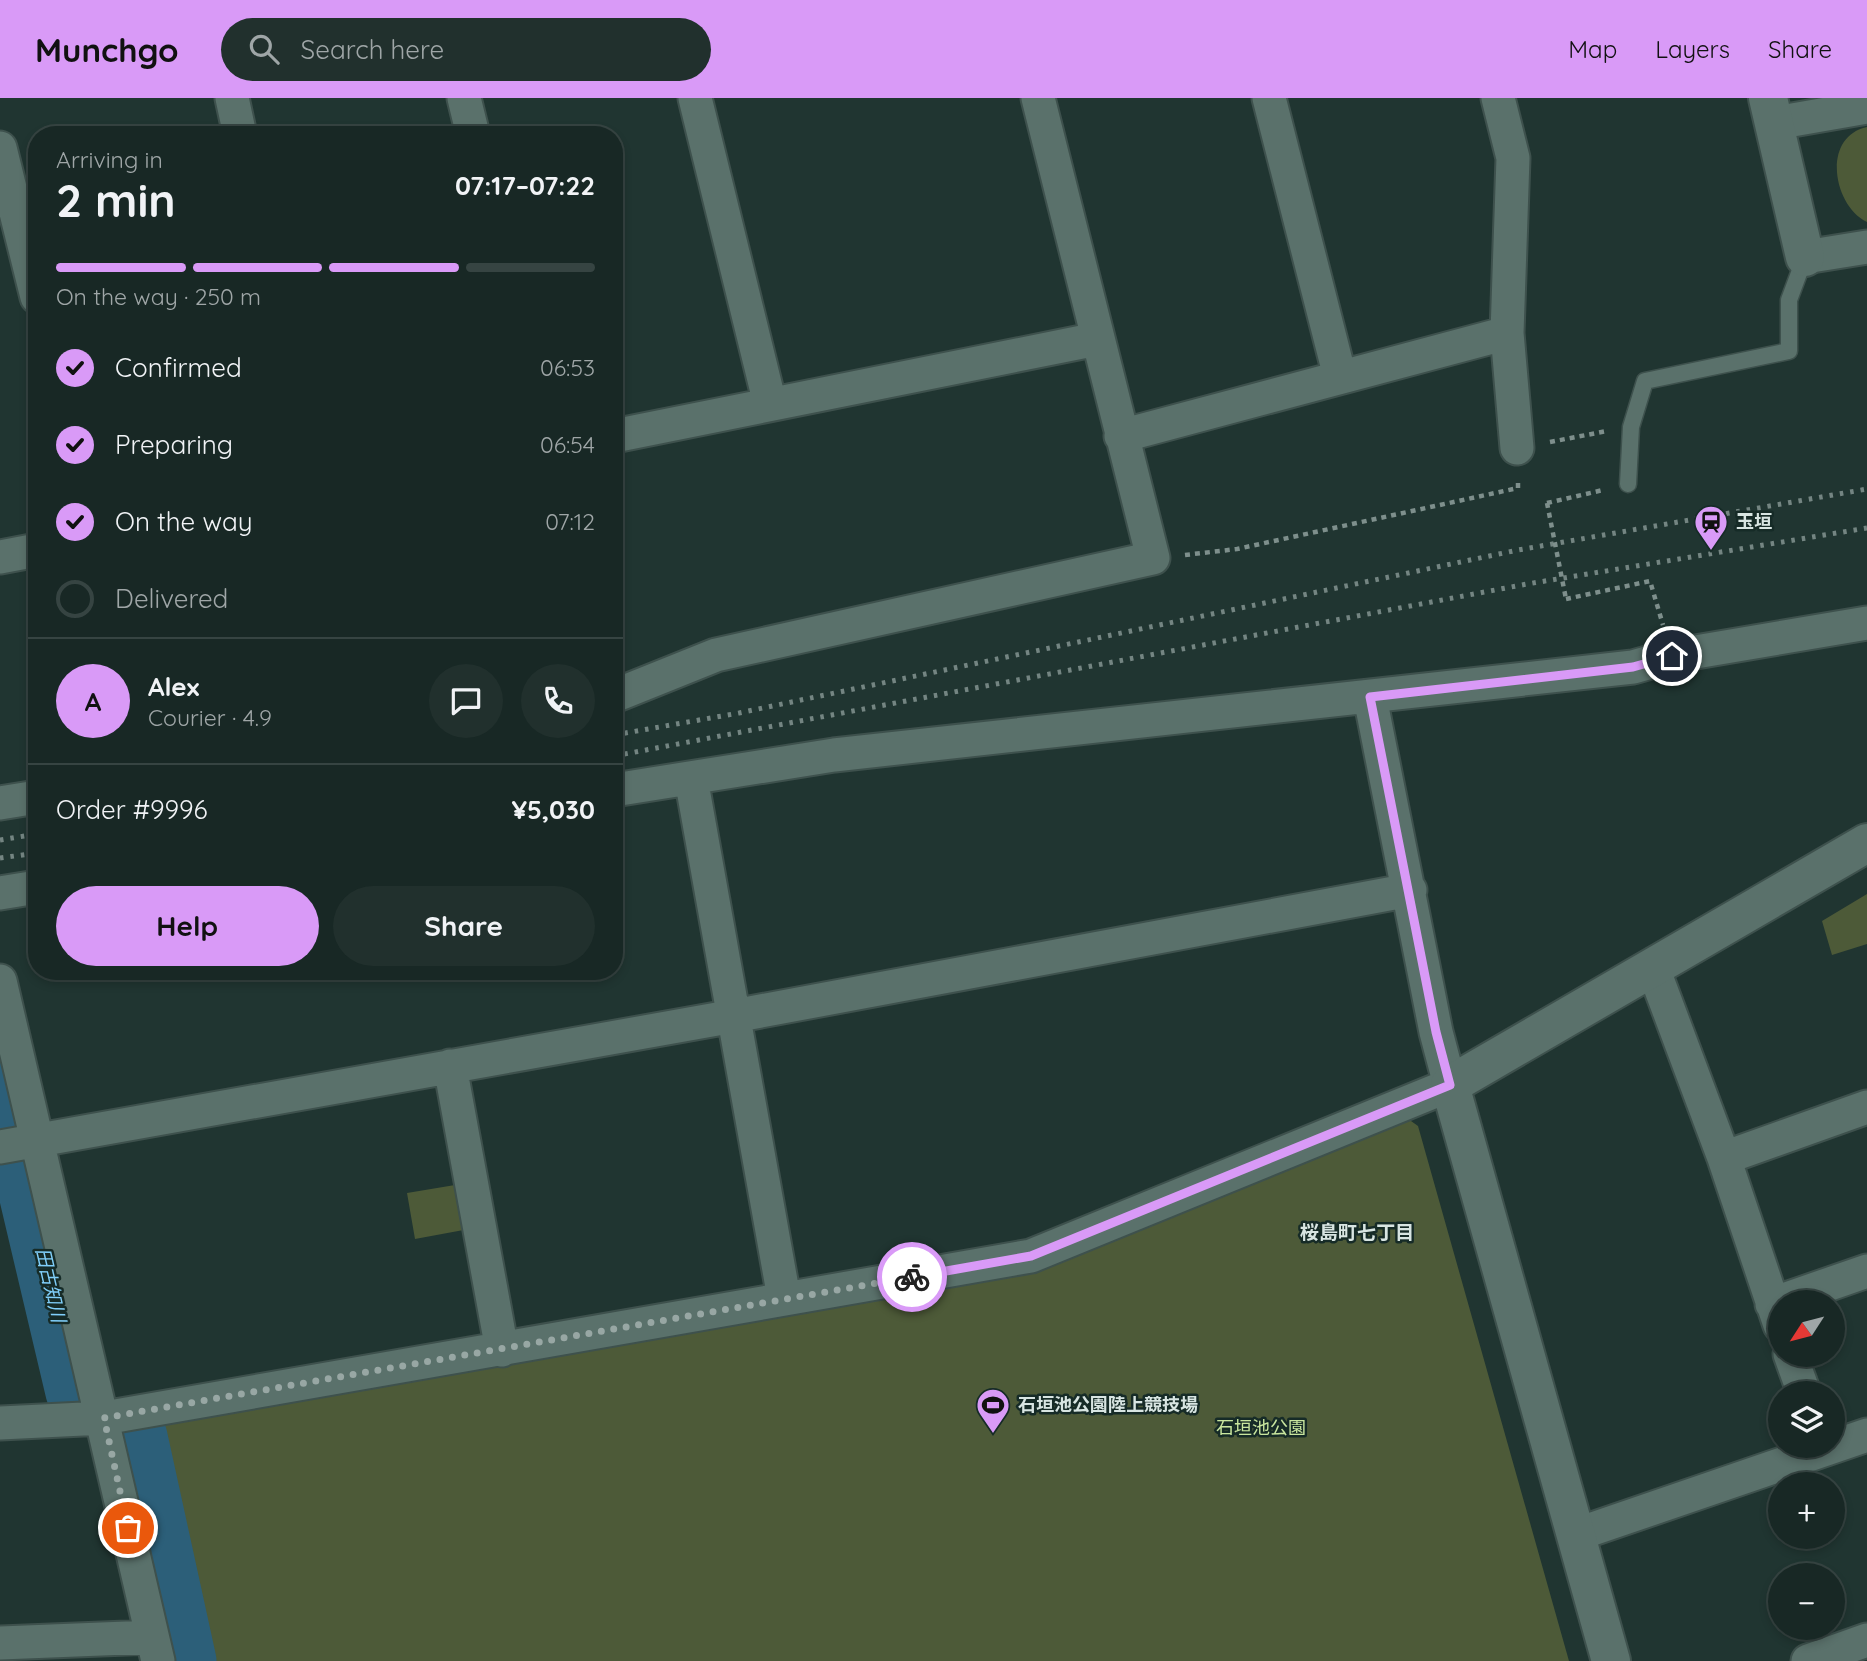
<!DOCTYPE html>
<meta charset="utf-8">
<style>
:root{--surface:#182825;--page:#21302d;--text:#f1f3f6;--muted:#9fa6a7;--line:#364442;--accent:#d99af7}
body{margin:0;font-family:Quicksand,"Noto Sans JP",sans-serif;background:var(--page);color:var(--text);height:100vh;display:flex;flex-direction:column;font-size:26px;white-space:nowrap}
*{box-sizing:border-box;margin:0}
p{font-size:23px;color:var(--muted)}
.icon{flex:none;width:38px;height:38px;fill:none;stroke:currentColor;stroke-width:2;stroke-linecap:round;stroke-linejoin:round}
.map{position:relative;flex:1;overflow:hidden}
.side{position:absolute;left:28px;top:28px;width:595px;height:854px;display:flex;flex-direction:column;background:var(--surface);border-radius:28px;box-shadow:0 4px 10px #0003,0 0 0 2px var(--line)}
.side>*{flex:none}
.needle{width:46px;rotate:234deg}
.buttons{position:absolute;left:1768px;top:1192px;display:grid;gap:14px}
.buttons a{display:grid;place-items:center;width:77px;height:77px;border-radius:50%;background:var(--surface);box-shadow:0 4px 10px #0003,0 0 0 2px var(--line);font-size:35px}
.pin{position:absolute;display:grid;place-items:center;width:60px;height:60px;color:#fff;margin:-30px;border:4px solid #fff;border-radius:50%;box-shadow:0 2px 7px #0007}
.courier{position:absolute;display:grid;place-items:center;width:70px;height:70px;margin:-35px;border:5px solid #d99af7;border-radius:50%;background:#fff;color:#222;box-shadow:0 2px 9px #0007}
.headline em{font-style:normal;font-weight:700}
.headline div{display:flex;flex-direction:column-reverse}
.headline{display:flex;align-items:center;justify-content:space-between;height:119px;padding:0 28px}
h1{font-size:46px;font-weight:700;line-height:52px}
.bar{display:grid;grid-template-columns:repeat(4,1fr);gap:10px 7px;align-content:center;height:84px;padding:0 28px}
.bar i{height:9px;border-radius:5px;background:var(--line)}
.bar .on{background:var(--accent)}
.bar p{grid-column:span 4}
.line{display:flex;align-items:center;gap:18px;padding:0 28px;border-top:2px solid var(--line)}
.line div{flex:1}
.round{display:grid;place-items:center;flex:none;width:74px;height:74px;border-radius:37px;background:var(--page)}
ol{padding:0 28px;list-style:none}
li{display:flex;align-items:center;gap:21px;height:77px}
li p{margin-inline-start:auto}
li .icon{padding:7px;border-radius:50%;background:var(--accent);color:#111;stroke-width:4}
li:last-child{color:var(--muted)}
li i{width:38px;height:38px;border:4px solid var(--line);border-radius:50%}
.button{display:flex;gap:14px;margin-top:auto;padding:14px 28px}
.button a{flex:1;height:80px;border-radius:42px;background:var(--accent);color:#111;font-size:28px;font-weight:700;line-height:80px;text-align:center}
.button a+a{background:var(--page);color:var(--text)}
header{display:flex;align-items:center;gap:42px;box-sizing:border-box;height:98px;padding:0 35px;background:var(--accent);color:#111}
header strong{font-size:33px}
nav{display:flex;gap:38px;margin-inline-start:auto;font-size:24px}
.search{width:490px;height:63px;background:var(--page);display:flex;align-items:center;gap:18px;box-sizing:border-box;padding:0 24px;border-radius:38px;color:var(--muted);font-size:26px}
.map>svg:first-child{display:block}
.green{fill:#4d5a38}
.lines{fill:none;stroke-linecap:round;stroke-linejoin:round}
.river{stroke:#2c5f79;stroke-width:61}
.service-casing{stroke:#3e514d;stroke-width:19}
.minor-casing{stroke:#3e514d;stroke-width:37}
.tertiary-casing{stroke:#3e514d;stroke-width:42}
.path{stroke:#7e8f8c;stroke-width:4.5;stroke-dasharray:5 5;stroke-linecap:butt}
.service{stroke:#5a716b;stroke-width:16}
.minor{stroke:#5a716b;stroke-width:33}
.tertiary{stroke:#5a716b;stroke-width:38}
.rail{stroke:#748582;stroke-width:5;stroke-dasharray:3.5 7;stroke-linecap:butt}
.path-bridge{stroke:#7e8f8c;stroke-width:4.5;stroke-dasharray:5 5;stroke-linecap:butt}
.done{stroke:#98a7a4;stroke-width:7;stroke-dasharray:0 12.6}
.route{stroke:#d99af7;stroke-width:9}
.labels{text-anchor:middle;stroke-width:5;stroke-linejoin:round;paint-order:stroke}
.poi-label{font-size:18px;font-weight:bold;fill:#d8e5e2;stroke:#162b27;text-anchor:start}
.park-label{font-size:18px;fill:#c9e69e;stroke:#162b27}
.neighbourhood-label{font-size:19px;font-weight:bold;fill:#d8e5e2;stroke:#162b27}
.water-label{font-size:19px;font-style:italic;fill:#80cffa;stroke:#162b27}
</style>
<header>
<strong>Munchgo</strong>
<div class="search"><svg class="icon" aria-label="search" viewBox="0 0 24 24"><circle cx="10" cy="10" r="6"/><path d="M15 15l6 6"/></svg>Search here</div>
<nav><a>Map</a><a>Layers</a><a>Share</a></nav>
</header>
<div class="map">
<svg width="1867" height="1563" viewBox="0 0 1867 1563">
<rect width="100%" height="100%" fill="#203531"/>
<path class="green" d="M1867 29V124C1833 108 1821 39 1867 29Z
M1867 796V846L1832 857 1822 823Z
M1397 1013 1418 1028 1569 1563H180L129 1348 138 1328 1037 1174Z
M461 1086 469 1131 415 1141 407 1095Z"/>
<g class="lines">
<path class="river" d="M0 975 10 1019
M24 1074 76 1294 82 1298
M137 1339 186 1563"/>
<defs>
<path id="service" d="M1628 386 1631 329 1645 283 1789 253V202L1805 159"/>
<path id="minor" d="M232 0 240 37
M464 0 473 37
M695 0 770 306
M1269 0 1340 279
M1775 25 1867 9
M0 50 37 199
M1805 159 1867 149
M1507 235 1517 350
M614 338 1097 241
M1121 338 1507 235 1513 60 1498 0
M0 459 37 452
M614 598 716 557 1153 460 1038 0
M691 680 784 1200
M614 692 834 657 1633 569 1672 558 1867 525
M0 705 37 699
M0 795 37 789
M1653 870 1724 1060 1780 1227
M0 883 158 1563
M450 968 502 1252
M0 1049 734 918 1410 792
M1724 1060 1867 1009
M1772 1206 1867 1173
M1790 1256 1804 1295
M0 1325 104 1320 1031 1158 1450 987 1436 934 1370 599
M1575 1437 1867 1337
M0 1545 152 1539
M1808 1563 1867 1542"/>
<path id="tertiary" d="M1768 0 1805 159
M1611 1563 1450 987 1867 745"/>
</defs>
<use href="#service" class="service-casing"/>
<use href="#minor" class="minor-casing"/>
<use href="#tertiary" class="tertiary-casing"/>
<path class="path" d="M1550 344 1607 333
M1547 405 1603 392
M1185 457 1237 451 1518 390V382
M1566 501 1650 483 1663 527"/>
<use href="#service" class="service"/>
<use href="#minor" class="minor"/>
<use href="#tertiary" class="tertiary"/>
<path class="rail" d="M614 637 739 615 1518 452 1867 391
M614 658 1527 486 1867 430
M0 742 37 736
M0 760 37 755"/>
<path class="path-bridge" d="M1547 405 1566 501"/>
</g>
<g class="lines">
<path class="done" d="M128 1430 104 1320 912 1179"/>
<path class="route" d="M912 1179 1031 1158 1450 987 1436 934 1370 599 1633 569 1672 558"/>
</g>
<defs>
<symbol id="station-pin" viewBox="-11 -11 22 30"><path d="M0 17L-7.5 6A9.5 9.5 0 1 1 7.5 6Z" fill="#d99af7" stroke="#162b27"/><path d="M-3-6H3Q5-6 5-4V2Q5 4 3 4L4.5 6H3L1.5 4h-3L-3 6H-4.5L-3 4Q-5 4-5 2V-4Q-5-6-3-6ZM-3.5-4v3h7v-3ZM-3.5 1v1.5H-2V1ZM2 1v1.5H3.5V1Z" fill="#111"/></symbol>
<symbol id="stadium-pin" viewBox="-11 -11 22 30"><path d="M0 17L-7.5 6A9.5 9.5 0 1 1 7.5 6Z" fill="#d99af7" stroke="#162b27"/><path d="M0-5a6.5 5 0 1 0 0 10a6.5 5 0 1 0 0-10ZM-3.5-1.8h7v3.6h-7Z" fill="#111"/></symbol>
</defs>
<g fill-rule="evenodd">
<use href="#station-pin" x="1692" y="405" width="38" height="52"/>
<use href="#stadium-pin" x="974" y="1288" width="38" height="52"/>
</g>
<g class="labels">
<g class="poi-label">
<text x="1736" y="430">玉垣</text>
<text x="1018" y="1313">石垣池公園陸上競技場</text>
</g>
<g class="park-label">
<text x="1261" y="1336">石垣池公園</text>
</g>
<g class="neighbourhood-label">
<text x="1357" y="1141">桜島町七丁目</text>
</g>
<g class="water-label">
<text transform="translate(51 1187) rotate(77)" y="7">田古知川</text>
</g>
</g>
</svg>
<div class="buttons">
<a><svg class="needle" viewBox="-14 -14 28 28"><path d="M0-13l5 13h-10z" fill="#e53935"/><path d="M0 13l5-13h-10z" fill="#9fa6a7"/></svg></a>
<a><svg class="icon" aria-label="layers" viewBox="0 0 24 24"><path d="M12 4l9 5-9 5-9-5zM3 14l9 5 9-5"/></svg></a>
<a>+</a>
<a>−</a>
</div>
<div class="pin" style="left:128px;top:1430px;background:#ea580c"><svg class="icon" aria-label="bag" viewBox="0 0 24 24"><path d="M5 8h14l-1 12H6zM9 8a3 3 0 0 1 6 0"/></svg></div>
<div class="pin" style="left:1672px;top:558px;background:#1f2937"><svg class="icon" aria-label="home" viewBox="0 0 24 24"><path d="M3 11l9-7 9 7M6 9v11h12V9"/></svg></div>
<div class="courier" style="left:912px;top:1179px"><svg class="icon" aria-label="bike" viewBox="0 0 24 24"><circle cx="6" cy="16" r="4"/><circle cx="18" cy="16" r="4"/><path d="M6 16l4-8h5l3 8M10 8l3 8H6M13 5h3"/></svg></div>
<section class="side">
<div class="headline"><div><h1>2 min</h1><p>Arriving in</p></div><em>07:17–07:22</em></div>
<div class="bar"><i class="on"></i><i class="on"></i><i class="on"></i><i></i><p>On the way · 250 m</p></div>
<ol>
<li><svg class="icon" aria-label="check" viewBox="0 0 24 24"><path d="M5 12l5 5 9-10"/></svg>Confirmed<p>06:53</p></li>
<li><svg class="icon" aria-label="check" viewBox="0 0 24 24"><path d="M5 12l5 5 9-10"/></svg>Preparing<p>06:54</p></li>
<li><svg class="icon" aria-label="check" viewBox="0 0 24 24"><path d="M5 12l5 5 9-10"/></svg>On the way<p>07:12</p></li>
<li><i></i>Delivered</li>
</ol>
<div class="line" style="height:126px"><b class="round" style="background:var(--accent);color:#111">A</b><div><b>Alex</b><p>Courier · 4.9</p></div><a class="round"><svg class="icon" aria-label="chat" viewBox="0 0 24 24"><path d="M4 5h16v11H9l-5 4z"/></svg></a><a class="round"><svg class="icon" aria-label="phone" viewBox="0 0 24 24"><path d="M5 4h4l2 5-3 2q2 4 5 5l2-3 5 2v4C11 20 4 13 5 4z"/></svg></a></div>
<div class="line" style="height:91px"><div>Order #9996</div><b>¥5,030</b></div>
<div class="button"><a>Help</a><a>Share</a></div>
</section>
</div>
